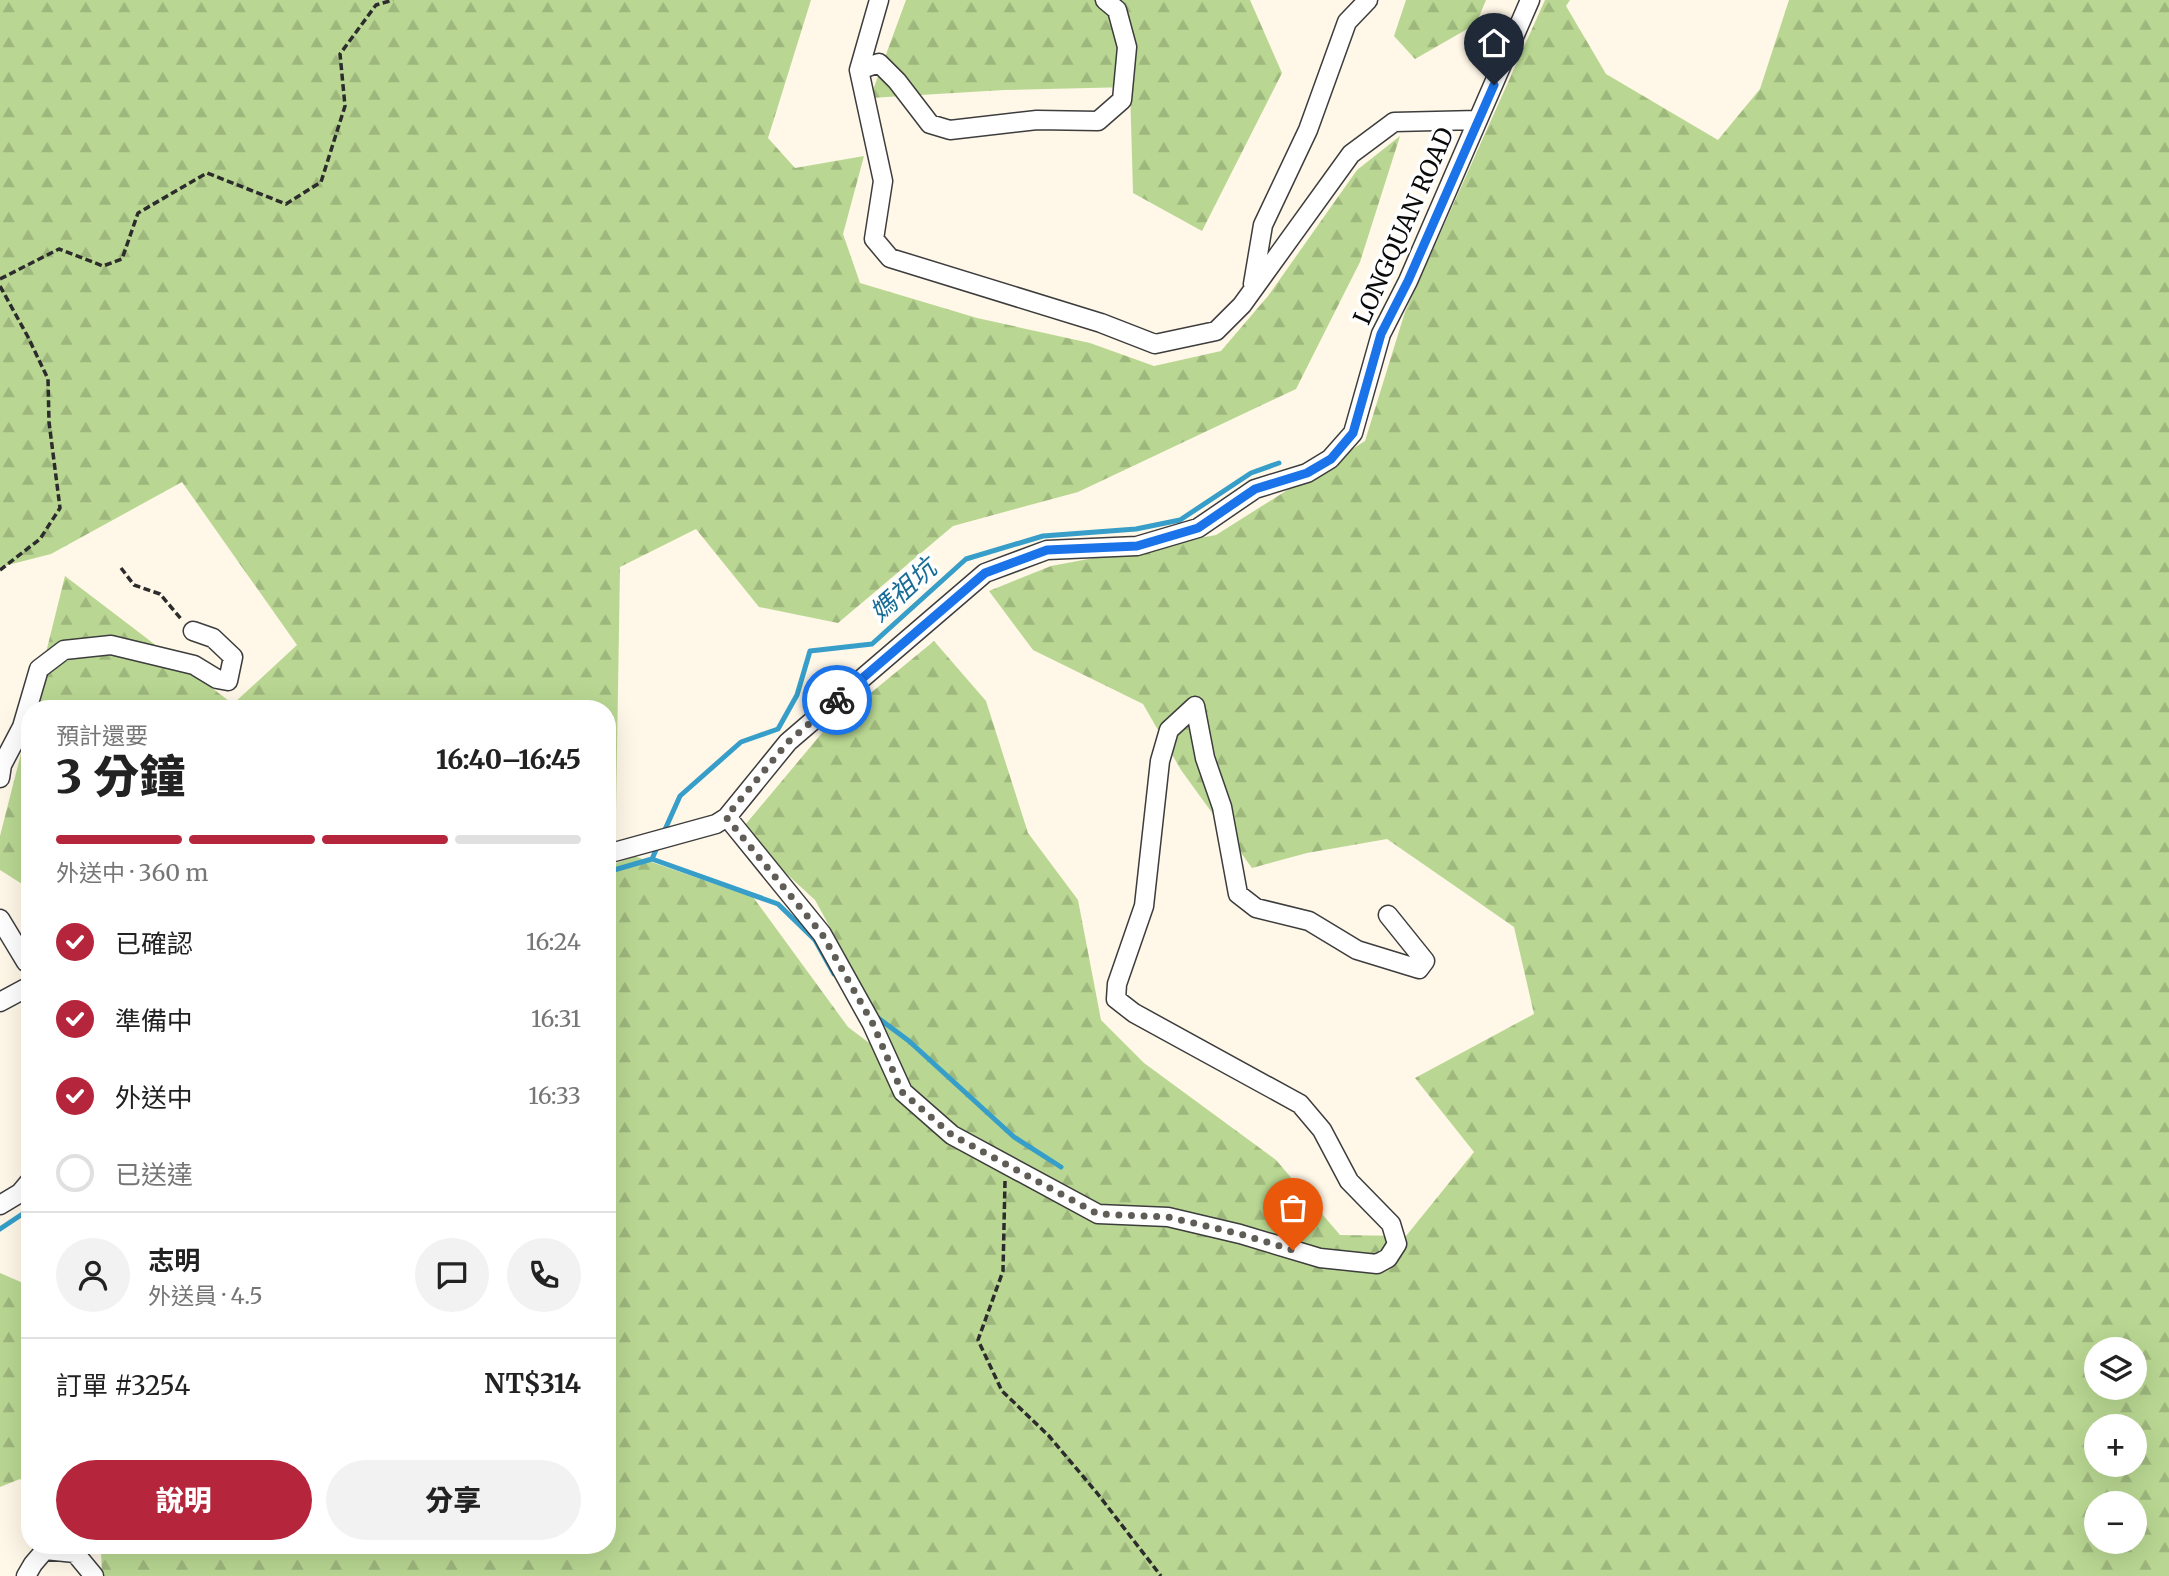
<!DOCTYPE html>
<html lang="zh-TW">
<meta charset="utf-8">
<style>
:root{--surface:#fff;--page:#f2f2f2;--text:#222;--muted:#767676;--line:#e0e0e0;--accent:#b5263c}
body{margin:0;font-family:Merriweather,"Noto Sans TC",serif;background:var(--page);color:var(--text);height:100vh;display:flex;flex-direction:column;font-size:26px;white-space:nowrap}
*{box-sizing:border-box;margin:0}
p{font-size:23px;color:var(--muted)}
.icon{flex:none;width:38px;height:38px;fill:none;stroke:currentColor;stroke-width:2;stroke-linecap:round;stroke-linejoin:round}
.map{position:relative;flex:1;overflow:hidden}
.side{position:absolute;left:21px;top:700px;width:595px;height:854px;display:flex;flex-direction:column;background:var(--surface);border-radius:28px;box-shadow:0 7px 28px #0002}
.side>*{flex:none}
.fabs{position:absolute;left:2084px;top:1337px;display:grid;gap:14px}
.fabs a{display:grid;place-items:center;width:63px;height:63px;border-radius:50%;background:var(--surface);box-shadow:0 7px 28px #0002;font-size:35px}
.pin{position:absolute;display:grid;place-items:center;width:60px;height:60px;color:#fff;margin:-72px -30px;border-radius:50% 50% 50% 0;rotate:-45deg;box-shadow:0 0 7px #0007}
.pin .icon{rotate:45deg}
.courier{position:absolute;display:grid;place-items:center;width:70px;height:70px;margin:-35px;border:5px solid #1a73e8;border-radius:50%;background:#fff;color:#222;box-shadow:0 2px 9px #0007}
.headline em{font-style:normal;font-weight:800}
.headline div{display:flex;flex-direction:column-reverse}
.headline{display:flex;align-items:center;justify-content:space-between;height:119px;padding:0 35px}
h1{font-size:46px;font-weight:800;line-height:52px}
.bar{display:grid;grid-template-columns:repeat(4,1fr);gap:10px 7px;align-content:center;height:84px;padding:0 35px}
.bar i{height:9px;border-radius:5px;background:var(--line)}
.bar .current{background:var(--accent)}
.bar p{grid-column:span 4}
.line{display:flex;align-items:center;gap:18px;padding:0 35px;border-top:2px solid var(--line)}
.line div{flex:1}
.round{display:grid;place-items:center;flex:none;width:74px;height:74px;border-radius:37px;background:var(--page)}
ol{padding:0 35px;list-style:none}
li{display:flex;align-items:center;gap:21px;height:77px}
li p{margin-inline-start:auto}
li .icon{padding:7px;border-radius:50%;background:var(--accent);color:#fff;stroke-width:4}
li:last-child{color:var(--muted)}
li i{width:38px;height:38px;border:4px solid var(--line);border-radius:50%}
.primary-button{display:flex;gap:14px;margin-top:auto;padding:14px 35px}
.primary-button a{flex:1;height:80px;border-radius:42px;background:var(--accent);color:#fff;font-size:28px;font-weight:800;line-height:80px;text-align:center}
.primary-button a+a{background:var(--page);color:var(--text)}
.map>svg:first-child{display:block}
.forest{fill:url(#forest-firs);fill-rule:evenodd}
.lines{fill:none;stroke-linecap:round;stroke-linejoin:round}
.stream{stroke:#369ec9;stroke-width:5}
.street-casing{stroke:#3d3d3d;stroke-width:21}
.path{stroke:#2c2c2c;stroke-width:3.5;stroke-dasharray:7 3.5;stroke-linecap:butt}
.street{stroke:#fff;stroke-width:18}
.done{stroke:#605d57;stroke-width:7;stroke-dasharray:0 12.6}
.route{stroke:#1a73e8;stroke-width:9}
.labels{text-anchor:middle;stroke-width:7;stroke-linejoin:round;paint-order:stroke}
.street-label{font-size:24px;fill:#0a0a0a;stroke:#fff}
.water-label{font-size:26px;font-style:italic;fill:#186d97;stroke:#fff}
</style>
<div class="map">
<svg width="2169" height="1576" viewBox="0 0 2169 1576">
<defs>
<pattern id="forest-firs" width="22" height="20" patternUnits="userSpaceOnUse" patternTransform="scale(1.75)"><rect width="22" height="20" fill="#b9d792"/><path d="M5 1l3.5 6h-7zM16 11l3.5 6h-7z" fill="#9eb77d"/></pattern>
</defs>
<rect width="100%" height="100%" fill="#fff7e7"/>
<path class="forest" d="M0 0H811L768 138 795 168 864 156 843 234 860 283 977 318 1090 343 1154 366 1221 351 1268 296 1357 170 1400 136 1360 262 1296 389 1078 492 953 526 838 623 759 607 696 529 620 567 616 812 607 814V709H32L65 576 233 704 297 645 182 482 51 554 0 567Z
M906 0H1250L1282 73 1202 231 1133 193 1130 87 1004 90 870 98Z
M1406 0H1486L1476 24 1415 59 1394 36Z
M1545 0H1570L1566 6 1606 74 1718 140 1760 89 1789 0H2169V1576H102L101 1551 107 1545H607V867L634 856 753 897 848 1027 893 1061 884 1026 815 900 740 831 822 733 934 641 986 701 1028 833 1078 900 1101 1020 1144 1063 1276 1160 1340 1235 1406 1236 1474 1152 1415 1078 1534 1014 1514 927 1387 839 1307 853 1252 868 1181 770 1143 704 1033 650 989 591 1051 566 1216 535 1365 441 1405 312ZM2096 1349H2135V1388H2096ZM2096 1426H2135V1465H2096ZM2096 1503H2135V1542H2096Z
M30 718V889L0 870V836Z
M0 1273 30 1286V1487L20 1479 0 1487Z"/>
<g class="lines">
<path class="stream" d="M663 834 680 796 741 742 778 729 797 695 810 651 872 644 966 559 1043 536 1136 529 1180 520 1251 473 1279 463
M652 859 778 904 815 940 834 974
M607 872 652 859 659 843
M874 1015 909 1041 1014 1137 1061 1167
M0 1229 30 1209"/>
<defs>
<path id="street" d="M879 0 859 70 883 181 874 239 890 258 1101 323 1155 344 1216 331 1242 305 1351 154 1394 122 1478 120
M859 70 879 63 897 81 930 124 950 130 1037 120 1098 121 1122 100 1127 47 1117 10 1105 0
M1253 284 1263 225 1308 130 1347 22 1368 0
M0 778 2 765 22 727 39 669 64 650 111 645 194 665 217 679 228 681 233 657 213 638 193 631
M727 817 822 934 872 1024 903 1092 952 1135 1098 1214 1168 1217 1240 1234 1320 1258 1377 1264 1388 1258 1397 1244 1391 1224 1349 1181 1322 1130 1300 1104 1134 1013 1116 999 1117 984 1144 906 1160 761 1169 730 1195 706 1205 758 1222 807 1238 894 1256 908 1309 921 1357 950 1419 969 1425 961 1388 915
M607 854 716 824 727 817 788 742 985 573 1047 550 1137 546 1198 528 1255 489 1307 473 1330 459 1353 433 1381 334 1408 281 1530 0
M0 919 26 962 30 964
M0 1002 26 988 30 989
M0 1205 20 1193 30 1181
M26 1576 33 1564 45 1550 75 1553 94 1576"/>
</defs>
<use href="#street" class="street-casing"/>
<path class="path" d="M0 279 59 249 103 266 122 259 138 213 207 173 286 204 321 182 345 106 340 54 376 5 393 0
M0 286 28 337 48 379 49 422 60 508 40 539 0 570
M121 568 134 585 160 594 182 620
M1005 1181 1003 1271 978 1340 1002 1391 1049 1436 1097 1493 1161 1576"/>
<use href="#street" class="street"/>
</g>
<g class="lines">
<path class="done" d="M837 700 788 742 726 817 822 934 873 1024 902 1092 952 1135 1098 1214 1168 1217 1240 1234 1293 1250"/>
<path class="route" d="M837 700 985 573 1047 550 1137 546 1198 528 1255 489 1307 473 1331 459 1353 433 1381 334 1408 281 1494 85"/>
</g>
<g class="labels">
<g class="street-label">
<text transform="translate(1404 226) rotate(-66)" y="8">LONGQUAN ROAD</text>
</g>
<g class="water-label">
<text transform="translate(903 590) rotate(-42)" y="9">媽祖坑</text>
</g>
</g>
</svg>
<div class="fabs">
<a><svg class="icon" aria-label="layers" viewBox="0 0 24 24"><path d="M12 4l9 5-9 5-9-5zM3 14l9 5 9-5"/></svg></a>
<a>+</a>
<a>−</a>
</div>
<div class="pin" style="left:1293px;top:1250px;background:#ea580c"><svg class="icon" aria-label="bag" viewBox="0 0 24 24"><path d="M5 8h14l-1 12H6zM9 8a3 3 0 0 1 6 0"/></svg></div>
<div class="pin" style="left:1494px;top:85px;background:#1f2937"><svg class="icon" aria-label="home" viewBox="0 0 24 24"><path d="M3 11l9-7 9 7M6 9v11h12V9"/></svg></div>
<div class="courier" style="left:837px;top:700px"><svg class="icon" aria-label="bike" viewBox="0 0 24 24"><circle cx="6" cy="16" r="4"/><circle cx="18" cy="16" r="4"/><path d="M6 16l4-8h5l3 8M10 8l3 8H6M13 5h3"/></svg></div>
<section class="side">
<div class="headline"><div><h1>3 分鐘</h1><p>預計還要</p></div><em>16:40–16:45</em></div>
<div class="bar"><i class="current"></i><i class="current"></i><i class="current"></i><i></i><p>外送中 · 360 m</p></div>
<ol>
<li><svg class="icon" aria-label="check" viewBox="0 0 24 24"><path d="M5 12l5 5 9-10"/></svg>已確認<p>16:24</p></li>
<li><svg class="icon" aria-label="check" viewBox="0 0 24 24"><path d="M5 12l5 5 9-10"/></svg>準備中<p>16:31</p></li>
<li><svg class="icon" aria-label="check" viewBox="0 0 24 24"><path d="M5 12l5 5 9-10"/></svg>外送中<p>16:33</p></li>
<li><i></i>已送達</li>
</ol>
<div class="line" style="height:126px"><a class="round"><svg class="icon" aria-label="person" viewBox="0 0 24 24"><circle cx="12" cy="8" r="4"/><path d="M4 21q1-7 8-7t8 7"/></svg></a><div><b>志明</b><p>外送員 · 4.5</p></div><a class="round"><svg class="icon" aria-label="chat" viewBox="0 0 24 24"><path d="M4 5h16v11H9l-5 4z"/></svg></a><a class="round"><svg class="icon" aria-label="phone" viewBox="0 0 24 24"><path d="M5 4h4l2 5-3 2q2 4 5 5l2-3 5 2v4C11 20 4 13 5 4z"/></svg></a></div>
<div class="line" style="height:91px"><div>訂單 #3254</div><b>NT$314</b></div>
<div class="primary-button"><a>說明</a><a>分享</a></div>
</section>
</div>
